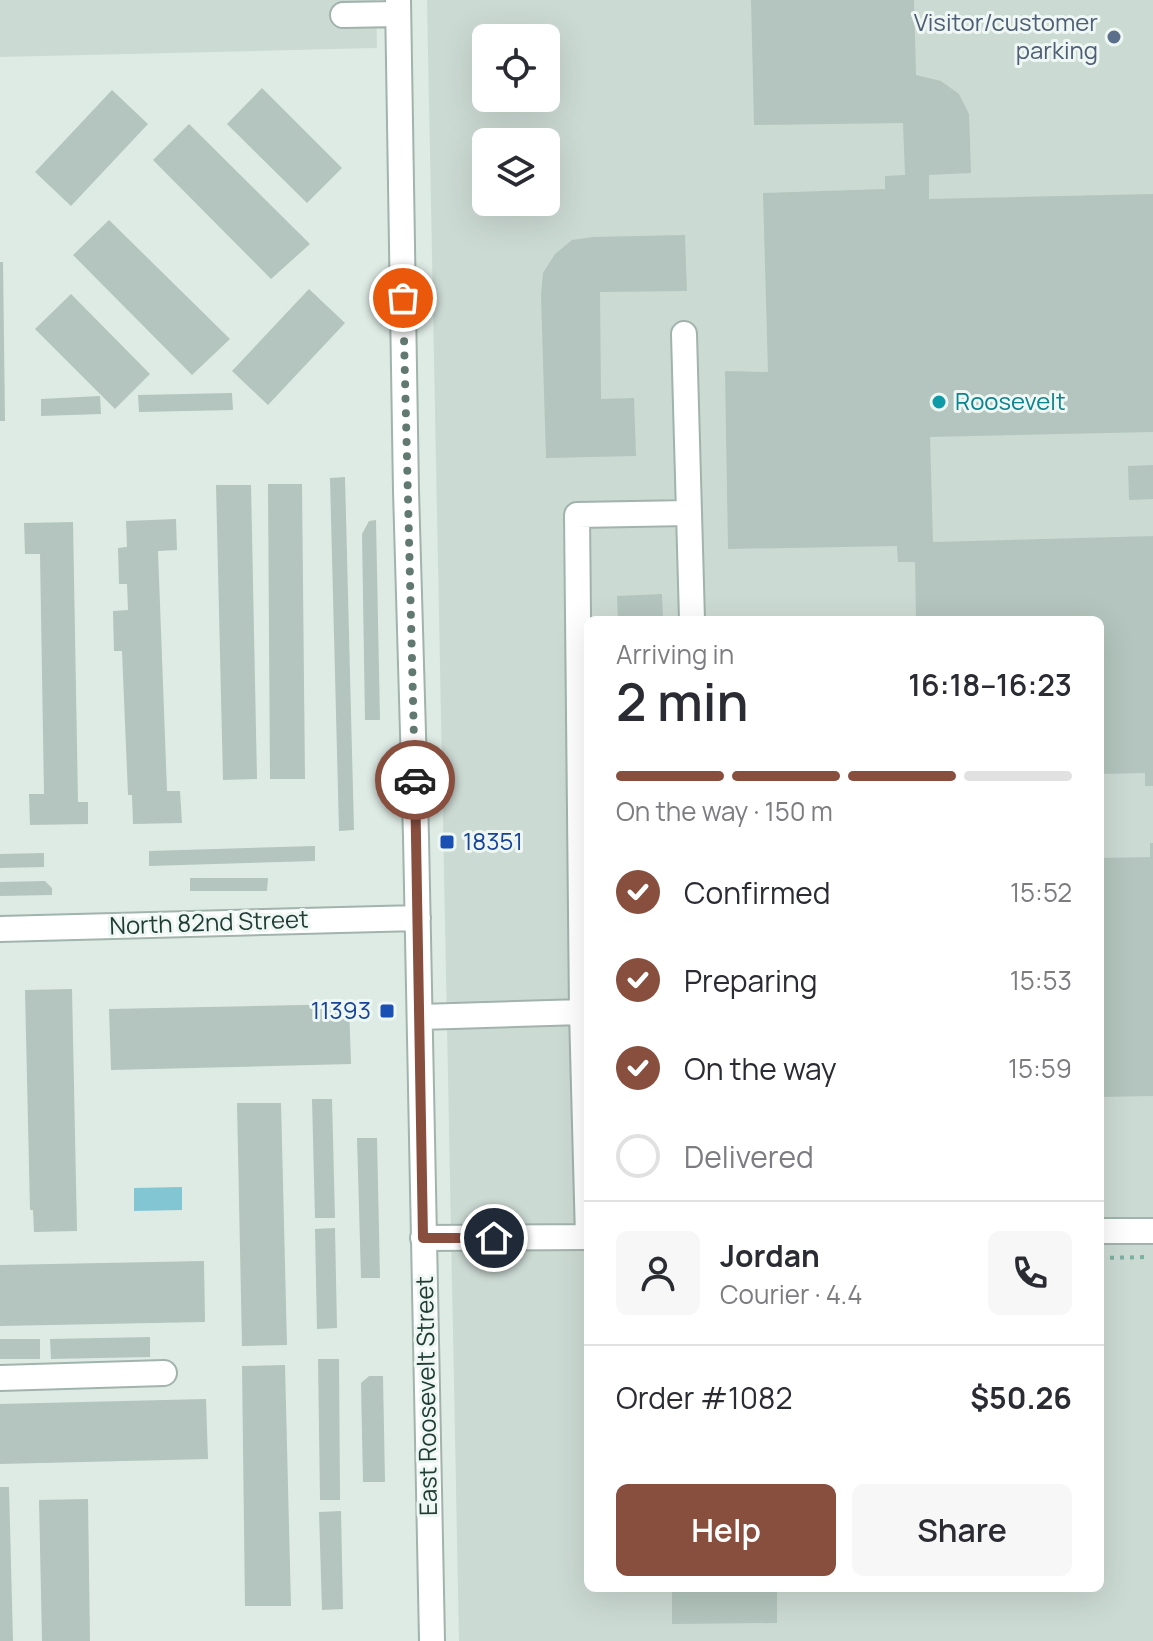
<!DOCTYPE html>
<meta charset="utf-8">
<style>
:root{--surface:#fff;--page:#f7f7f7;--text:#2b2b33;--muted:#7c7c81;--line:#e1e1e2;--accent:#884f3f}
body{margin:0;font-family:Manrope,sans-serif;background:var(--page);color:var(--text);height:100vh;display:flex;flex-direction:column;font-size:30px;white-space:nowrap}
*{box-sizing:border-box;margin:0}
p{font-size:26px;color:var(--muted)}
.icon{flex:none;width:44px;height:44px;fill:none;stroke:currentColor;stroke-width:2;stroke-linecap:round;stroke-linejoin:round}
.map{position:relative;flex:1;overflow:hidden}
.details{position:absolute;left:584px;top:616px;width:520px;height:976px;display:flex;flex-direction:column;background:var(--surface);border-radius:12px;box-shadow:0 8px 32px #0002}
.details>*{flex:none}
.fabs{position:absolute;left:472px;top:24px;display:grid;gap:16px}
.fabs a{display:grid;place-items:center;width:88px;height:88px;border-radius:12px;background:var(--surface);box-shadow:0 8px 32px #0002;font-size:40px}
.pin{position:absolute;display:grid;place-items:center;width:68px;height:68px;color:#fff;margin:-34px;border:4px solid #fff;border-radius:50%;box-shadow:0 2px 8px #0007}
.courier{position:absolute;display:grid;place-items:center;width:80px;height:80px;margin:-40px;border:6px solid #884f3f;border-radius:50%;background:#fff;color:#222;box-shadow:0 2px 10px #0007}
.overview em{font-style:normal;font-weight:600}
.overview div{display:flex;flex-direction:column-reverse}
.overview{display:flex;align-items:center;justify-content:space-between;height:136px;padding:0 32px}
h1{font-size:52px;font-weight:600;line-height:60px}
.bar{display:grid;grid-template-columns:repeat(4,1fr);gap:12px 8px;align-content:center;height:96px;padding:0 32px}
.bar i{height:10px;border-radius:6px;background:var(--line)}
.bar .on{background:var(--accent)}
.bar p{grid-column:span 4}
.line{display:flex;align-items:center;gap:20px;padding:0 32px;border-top:2px solid var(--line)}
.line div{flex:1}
.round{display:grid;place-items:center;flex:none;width:84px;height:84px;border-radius:12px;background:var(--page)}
ol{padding:0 32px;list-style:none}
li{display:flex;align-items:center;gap:24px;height:88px}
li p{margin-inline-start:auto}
li .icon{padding:8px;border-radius:50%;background:var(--accent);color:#fff;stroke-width:4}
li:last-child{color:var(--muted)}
li i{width:44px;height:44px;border:4px solid var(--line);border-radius:50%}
.primary-button{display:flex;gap:16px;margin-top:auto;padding:16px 32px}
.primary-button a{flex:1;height:92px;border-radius:12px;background:var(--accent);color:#fff;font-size:32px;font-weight:600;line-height:92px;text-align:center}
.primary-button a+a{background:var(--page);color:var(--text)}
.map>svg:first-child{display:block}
.built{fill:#ccdad4;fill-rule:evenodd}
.water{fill:#82c5d3}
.building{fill:#b3c5be}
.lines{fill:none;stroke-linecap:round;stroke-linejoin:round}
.minor-casing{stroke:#a1b3ac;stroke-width:28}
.path{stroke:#7cb0a1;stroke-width:4;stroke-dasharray:4 6;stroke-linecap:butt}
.minor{stroke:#fff;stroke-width:24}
.done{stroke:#627972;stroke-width:8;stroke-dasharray:0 14.4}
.route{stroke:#884f3f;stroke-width:10}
.service-dot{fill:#5c6f8a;stroke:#eef7f3;stroke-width:3}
.culture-dot{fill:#0f9aa8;stroke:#eef7f3;stroke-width:3}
.transit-dot{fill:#1a4fb4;stroke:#eef7f3;stroke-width:3}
.labels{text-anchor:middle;stroke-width:6;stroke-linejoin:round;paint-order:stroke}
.service-label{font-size:24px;fill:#4e5e75;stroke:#eef7f3;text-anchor:end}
.culture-label{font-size:24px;fill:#0d838f;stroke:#eef7f3;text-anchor:start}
.transit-label{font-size:24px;fill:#164399;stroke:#eef7f3;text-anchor:start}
.street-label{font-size:24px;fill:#1f3b34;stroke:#eef7f3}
</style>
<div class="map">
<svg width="1153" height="1641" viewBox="0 0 1153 1641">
<rect width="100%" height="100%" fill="#deebe5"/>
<path class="built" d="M0 0H376L377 48 0 57Z
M427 0H1153V1641H459ZM486 38H546V98H486ZM486 142H546V202H486ZM588 620H1100V1588H588Z"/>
<path class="water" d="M182 1187V1210L134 1211V1188Z"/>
<path class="building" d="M751 0H914L916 75 941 81 959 94 969 114 971 173 929 175V199L1153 194V432L930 437 933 542 1153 536V786H1145V773L1100 774V620H916L915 562H898L897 546 728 549 725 371 768 372 763 193 885 189V176L905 175 903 123 754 125Z
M262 88 342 168 307 203 227 124Z
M112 90 148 124 71 206 35 172Z
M189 124 310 244 271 279 153 160Z
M109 220 230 339 192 375 73 255Z
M685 235 687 291 600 292 601 399 634 398 636 456 546 458 541 295 543 273 555 254 572 240 593 237Z
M0 262H3L5 421H0Z
M309 289 345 323 268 405 232 371Z
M71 294 150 374 115 409 35 329Z
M232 393 233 410 139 412 138 395Z
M100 396 101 414 41 416V399Z
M1153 465V499L1129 500 1128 466Z
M345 477 354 830 339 831 330 478Z
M268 484H302L305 779H270Z
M216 485H251L257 779 223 780Z
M176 519 177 550 158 551 167 791H180L182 823 133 824 132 795H128L122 651H114L113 611 128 610 127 584H119L118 548 127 547 126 521Z
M376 520 380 720H365L362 534 369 521Z
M73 522 78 802H88V824L30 825 29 794H44L40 554H25L24 523Z
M662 594 663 620H618L617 596Z
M1150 843H1153V1096L1100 1097V858L1150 857Z
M315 846V861L149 866V851Z
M44 853V867L0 868V854Z
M190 878H268L267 891H190Z
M45 881 52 888V895L0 896V882Z
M72 989 77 1231 34 1232 33 1210H30L25 990Z
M349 1004 351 1064 111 1070 109 1009Z
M312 1099H332L335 1218H315Z
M237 1103H281L287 1345 242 1346Z
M357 1138H377L380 1278H361Z
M335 1228 337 1328 317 1329 315 1229Z
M204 1261 205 1322 0 1326V1265Z
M150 1337V1357L51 1359 50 1339Z
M0 1339H40V1359H0Z
M318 1359H339L340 1500H320Z
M285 1365 291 1606H245L242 1366Z
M369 1376H383L385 1482H363L361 1383Z
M206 1399 208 1459 0 1464V1404Z
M0 1487H9L13 1641H0Z
M88 1499 90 1641H42L39 1500Z
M341 1511 343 1609 322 1610 319 1512Z
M672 1588H777V1623L672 1624Z"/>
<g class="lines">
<defs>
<path id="minor" d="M398 0 406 491 416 837 432 1641
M343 15 398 14
M684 334 689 513
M0 929 418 918
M420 1017 582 1012
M1100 1231H1153
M588 1237 582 1012 577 515 689 513 692 620
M423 1238 588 1237
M0 1378 164 1373"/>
</defs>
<use href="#minor" class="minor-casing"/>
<path class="path" d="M1100 1258 1150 1257"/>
<use href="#minor" class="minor"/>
</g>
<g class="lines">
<path class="done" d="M403 298 415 780"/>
<path class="route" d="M415 780 423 1238H494"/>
</g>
<circle class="service-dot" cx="1114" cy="37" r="8"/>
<circle class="culture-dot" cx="939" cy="402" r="8"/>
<g class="transit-dot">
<rect x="439" y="834" width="16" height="16" rx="4"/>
<rect x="379" y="1003" width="16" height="16" rx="4"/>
</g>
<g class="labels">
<g class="service-label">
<text x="1098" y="31">Visitor/customer<tspan x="1098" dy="28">parking</tspan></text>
</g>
<g class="culture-label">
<text x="955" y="410">Roosevelt</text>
</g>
<g class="transit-label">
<text x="463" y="850">18351</text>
<text x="371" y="1019" text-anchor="end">11393</text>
</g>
<g class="street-label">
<text transform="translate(209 923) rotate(-2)" y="8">North 82nd Street</text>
<text transform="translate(427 1396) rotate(-91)" y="8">East Roosevelt Street</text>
</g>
</g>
</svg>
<div class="fabs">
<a><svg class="icon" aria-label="locate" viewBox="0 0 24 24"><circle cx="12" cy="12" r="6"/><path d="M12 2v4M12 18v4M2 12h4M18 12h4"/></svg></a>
<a><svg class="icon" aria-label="layers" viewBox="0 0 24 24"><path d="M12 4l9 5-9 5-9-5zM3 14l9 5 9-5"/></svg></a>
</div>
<div class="pin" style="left:403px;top:298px;background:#ea580c"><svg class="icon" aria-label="bag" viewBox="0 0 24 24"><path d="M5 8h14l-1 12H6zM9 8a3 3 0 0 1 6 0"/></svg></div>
<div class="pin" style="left:494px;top:1238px;background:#1f2937"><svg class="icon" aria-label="home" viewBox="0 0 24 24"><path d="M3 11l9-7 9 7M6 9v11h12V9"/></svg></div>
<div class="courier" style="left:415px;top:780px"><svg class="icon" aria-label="car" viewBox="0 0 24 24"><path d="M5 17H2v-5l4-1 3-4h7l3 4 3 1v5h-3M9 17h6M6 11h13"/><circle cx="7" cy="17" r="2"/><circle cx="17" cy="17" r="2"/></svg></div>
<section class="details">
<div class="overview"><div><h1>2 min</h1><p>Arriving in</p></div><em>16:18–16:23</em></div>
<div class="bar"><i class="on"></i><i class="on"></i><i class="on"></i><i></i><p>On the way · 150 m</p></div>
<ol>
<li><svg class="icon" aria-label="check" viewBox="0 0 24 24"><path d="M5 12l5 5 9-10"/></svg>Confirmed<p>15:52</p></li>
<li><svg class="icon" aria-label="check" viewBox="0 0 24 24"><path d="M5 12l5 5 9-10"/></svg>Preparing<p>15:53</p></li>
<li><svg class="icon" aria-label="check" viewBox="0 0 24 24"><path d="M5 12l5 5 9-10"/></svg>On the way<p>15:59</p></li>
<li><i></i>Delivered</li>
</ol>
<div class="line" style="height:144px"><a class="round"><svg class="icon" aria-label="person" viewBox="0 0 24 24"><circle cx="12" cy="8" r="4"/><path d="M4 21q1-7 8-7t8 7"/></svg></a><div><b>Jordan</b><p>Courier · 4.4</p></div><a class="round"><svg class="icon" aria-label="phone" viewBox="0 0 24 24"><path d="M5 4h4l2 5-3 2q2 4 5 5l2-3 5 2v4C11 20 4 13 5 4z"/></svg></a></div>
<div class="line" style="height:104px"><div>Order #1082</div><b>$50.26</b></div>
<div class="primary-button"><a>Help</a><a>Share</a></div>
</section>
</div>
